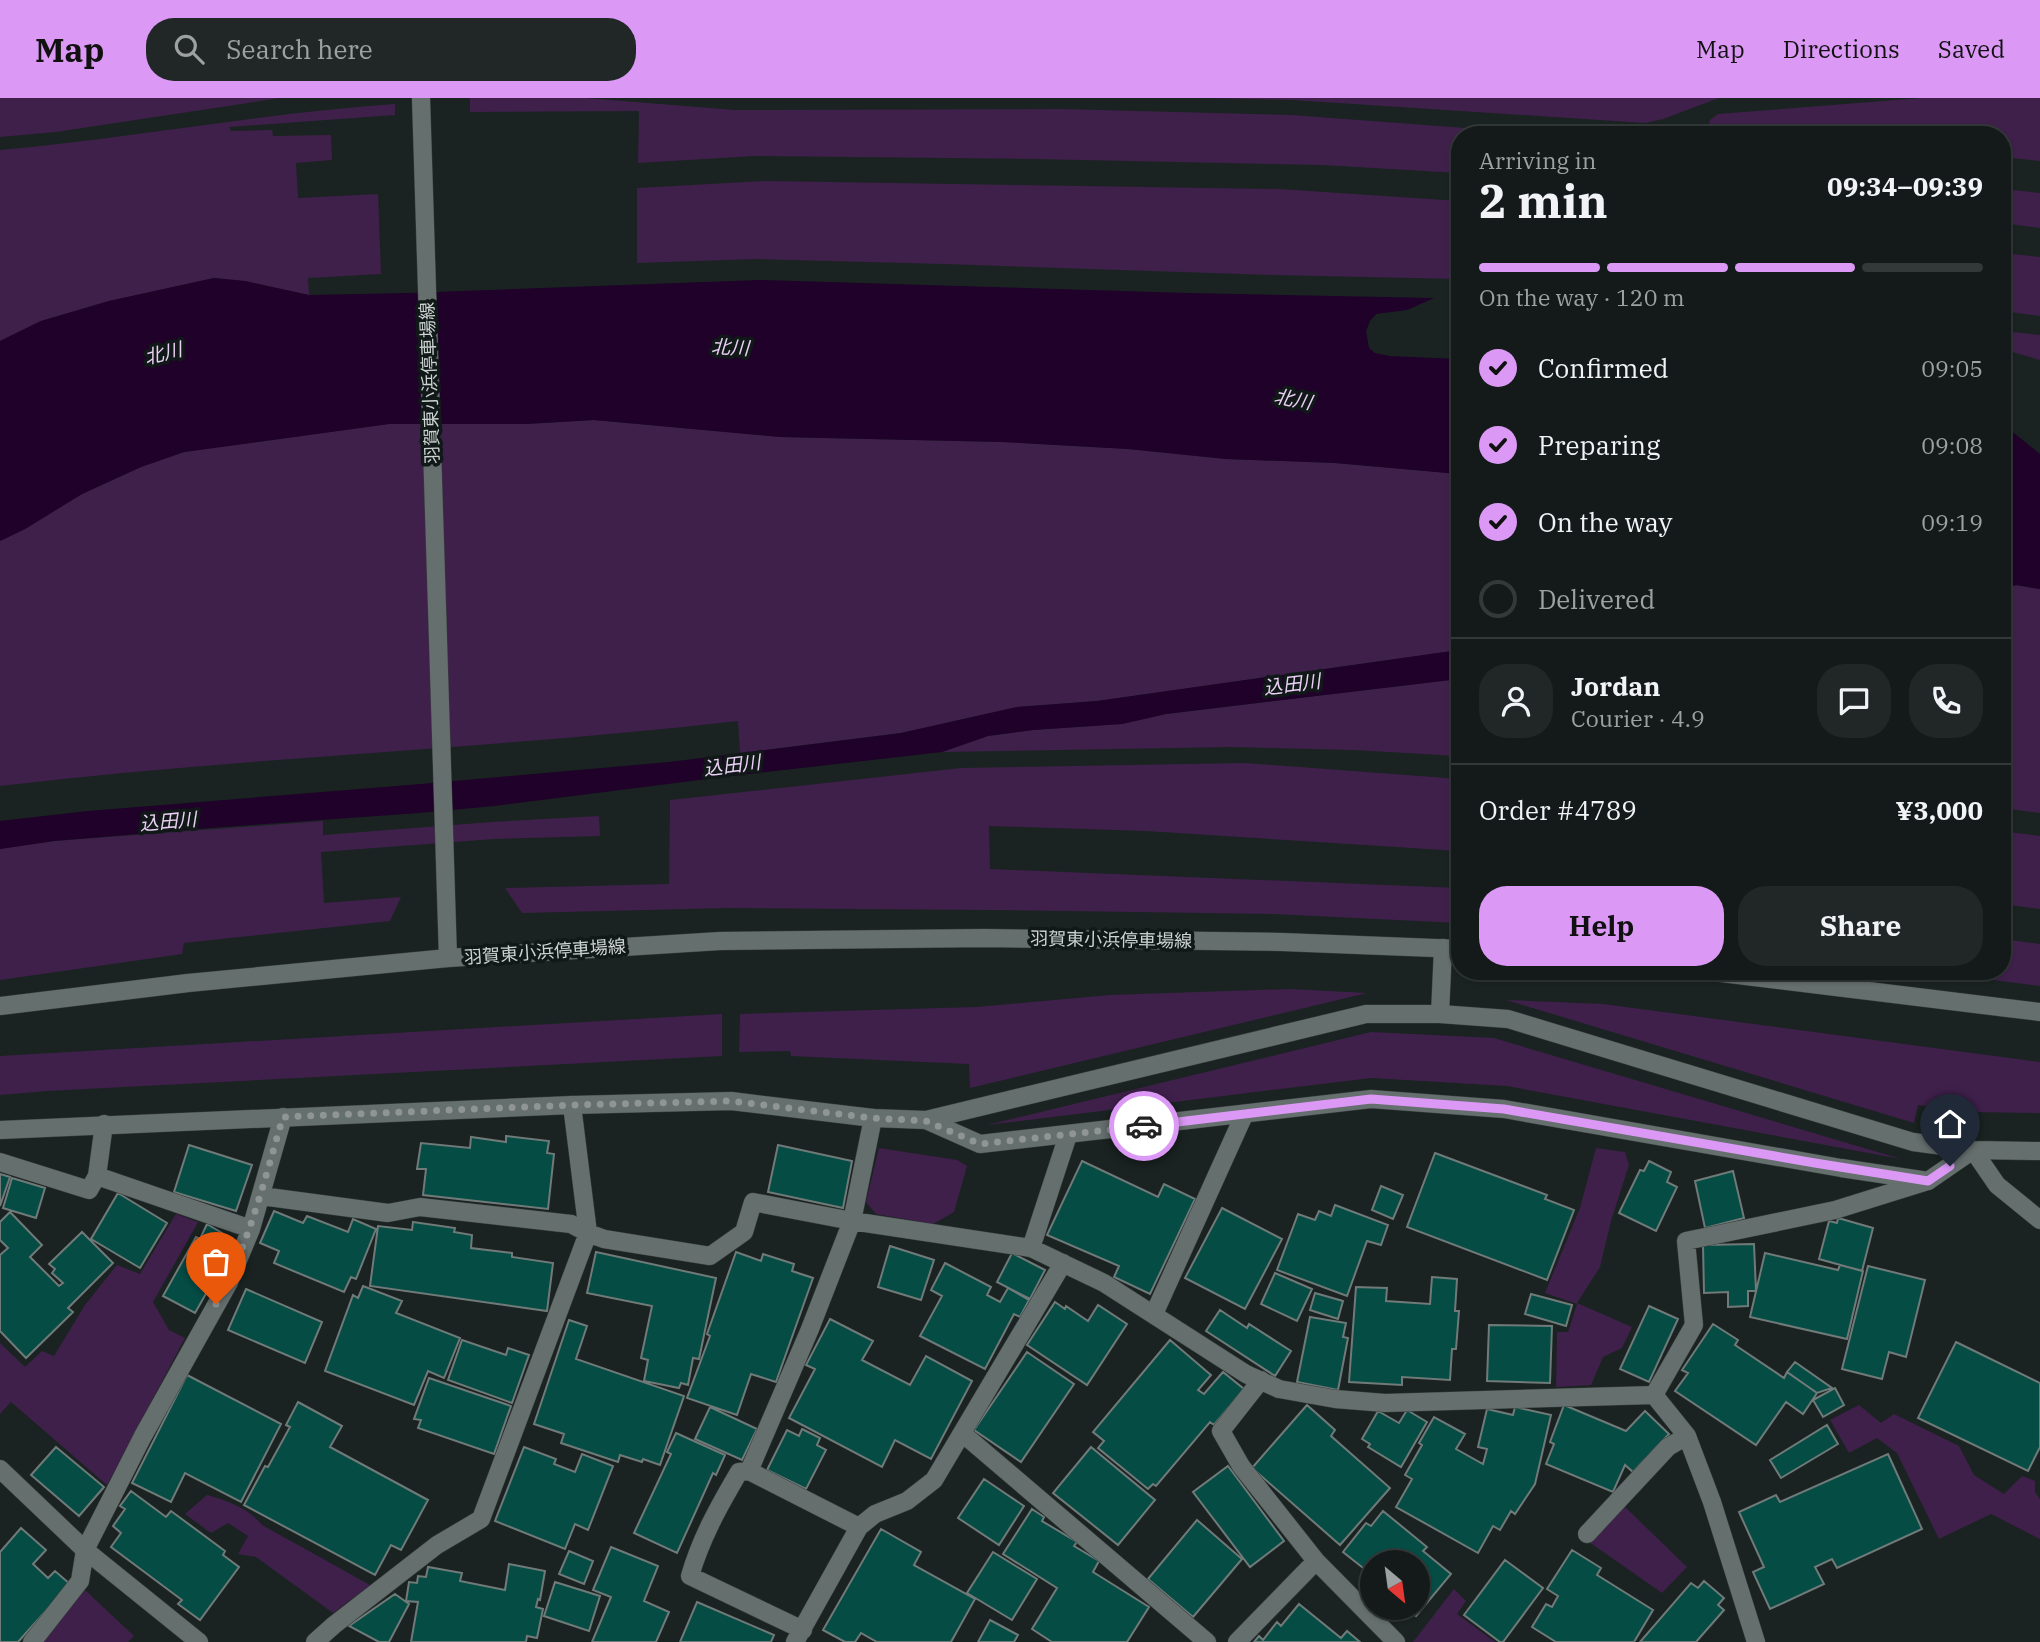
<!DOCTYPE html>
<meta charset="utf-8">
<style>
:root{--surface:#141a19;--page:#212726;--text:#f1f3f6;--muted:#9da1a2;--line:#333838;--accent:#db99f5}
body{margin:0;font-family:"IBM Plex Serif","Noto Sans JP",serif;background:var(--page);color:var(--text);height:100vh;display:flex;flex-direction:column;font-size:26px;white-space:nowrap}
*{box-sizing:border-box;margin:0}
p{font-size:23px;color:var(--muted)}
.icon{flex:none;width:38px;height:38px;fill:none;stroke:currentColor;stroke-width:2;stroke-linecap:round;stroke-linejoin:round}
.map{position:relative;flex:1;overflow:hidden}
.panel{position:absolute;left:1451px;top:28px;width:560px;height:854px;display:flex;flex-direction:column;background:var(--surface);border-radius:28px;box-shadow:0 2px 5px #0004,0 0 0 2px var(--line)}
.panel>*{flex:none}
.needle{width:46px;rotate:151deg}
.buttons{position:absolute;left:1360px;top:1452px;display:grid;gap:14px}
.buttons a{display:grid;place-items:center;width:70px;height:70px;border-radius:50%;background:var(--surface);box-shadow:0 2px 5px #0004,0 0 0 2px var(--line);font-size:35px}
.pin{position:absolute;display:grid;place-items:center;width:60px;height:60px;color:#fff;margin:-72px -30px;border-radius:50% 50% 50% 0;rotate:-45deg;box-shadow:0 0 7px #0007}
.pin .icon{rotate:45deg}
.courier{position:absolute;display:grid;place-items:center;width:70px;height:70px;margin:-35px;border:5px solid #db99f5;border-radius:50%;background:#fff;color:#222;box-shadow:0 2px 9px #0007}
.summary em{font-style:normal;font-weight:700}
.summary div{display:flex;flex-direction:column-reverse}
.summary{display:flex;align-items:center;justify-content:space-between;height:119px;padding:0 28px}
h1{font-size:46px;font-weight:700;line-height:52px}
.bar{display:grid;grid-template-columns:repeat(4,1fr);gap:10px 7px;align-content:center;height:84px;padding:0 28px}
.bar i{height:9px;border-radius:5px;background:var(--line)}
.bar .selected{background:var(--accent)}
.bar p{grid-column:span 4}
.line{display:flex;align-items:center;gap:18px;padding:0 28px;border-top:2px solid var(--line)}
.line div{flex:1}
.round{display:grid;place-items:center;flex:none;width:74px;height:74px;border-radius:28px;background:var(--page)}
ol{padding:0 28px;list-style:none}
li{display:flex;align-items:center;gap:21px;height:77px}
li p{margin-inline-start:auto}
li .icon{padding:7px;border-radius:50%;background:var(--accent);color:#111;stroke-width:4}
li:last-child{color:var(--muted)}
li i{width:38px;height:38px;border:4px solid var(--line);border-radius:50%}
.primary-button{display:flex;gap:14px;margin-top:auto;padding:14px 28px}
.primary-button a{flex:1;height:80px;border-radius:28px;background:var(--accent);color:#111;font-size:28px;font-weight:700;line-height:80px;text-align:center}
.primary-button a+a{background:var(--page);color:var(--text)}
header{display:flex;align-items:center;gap:42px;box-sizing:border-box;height:98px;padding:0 35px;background:var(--accent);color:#111}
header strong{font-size:33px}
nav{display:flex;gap:38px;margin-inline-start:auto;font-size:24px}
.search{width:490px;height:63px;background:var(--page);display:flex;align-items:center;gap:18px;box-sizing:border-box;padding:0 24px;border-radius:28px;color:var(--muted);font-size:26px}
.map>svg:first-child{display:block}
.green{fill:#3f204b}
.water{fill:#1f012a}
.building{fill:#054c45;stroke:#707a78;stroke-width:2}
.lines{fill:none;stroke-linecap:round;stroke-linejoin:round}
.service-casing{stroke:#39403f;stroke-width:19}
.minor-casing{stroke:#39403f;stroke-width:19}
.secondary-casing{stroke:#39403f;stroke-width:19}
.service{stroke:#656f6d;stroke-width:18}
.minor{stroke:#656f6d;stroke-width:18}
.secondary{stroke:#656f6d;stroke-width:18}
.done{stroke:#8e9594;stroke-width:7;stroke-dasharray:0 12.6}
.route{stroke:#db99f5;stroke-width:9}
.labels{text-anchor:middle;stroke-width:7;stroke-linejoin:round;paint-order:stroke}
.street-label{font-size:18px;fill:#cdd3d2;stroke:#111918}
.water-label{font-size:19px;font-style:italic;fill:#ead0f4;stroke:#111918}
</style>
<header>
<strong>Map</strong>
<div class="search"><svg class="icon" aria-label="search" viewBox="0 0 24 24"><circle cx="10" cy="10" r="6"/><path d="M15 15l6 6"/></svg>Search here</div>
<nav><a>Map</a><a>Directions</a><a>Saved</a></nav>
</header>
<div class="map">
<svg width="2040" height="1544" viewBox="0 0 2040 1544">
<rect width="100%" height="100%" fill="#1a2321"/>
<path class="green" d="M0 0H280L56 34 0 39Z
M470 0H585L735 12 1061 11 1291 17 1558 37H1460L1459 75 1323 67 1034 61 755 58 638 65 639 13 470 14Z
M1209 0H1719L1663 21 1645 25 1292 2Z
M1922 0H2040V63L2002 59V37H1769L1708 31 1710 22 1718 16Z
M395 6V17L229 29 231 33 272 32 273 38 331 37 332 62 296 65 298 100 378 96 381 176 308 180 309 197 245 183 214 180 109 203 41 223 0 243V52C132 40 263 15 395 6Z
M766 83 1279 91 1459 103V181L1273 177 944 166 756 161 637 165V90Z
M2002 91 2040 95V130L2002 125Z
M2002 155 2040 159V218L2002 213Z
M2002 233 2040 237V262L2002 251Z
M594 322 780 339 1003 344 1128 351 1226 361 1335 365 1459 376V552L1097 603 1017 609 901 635 740 655 738 623C493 651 245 659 0 688V443L25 431 82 396 141 369 184 354 389 326H526Z
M2015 487 2040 491V715L2002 710V493Z
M1459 581V658L1353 652 1229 649 942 654 988 638 1033 632 1122 626 1166 616Z
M1245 665 1459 681V753L1146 733 989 728 990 771 1459 790V825L1274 816 993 812 728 810 522 815 505 790 669 786 670 702 961 670Z
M599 718 600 738 494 741 321 754 324 805 401 799 390 823 184 845 182 856 0 882V751L54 743 323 723V737L492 724Z
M2002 733 2040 738V811L2002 806Z
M2002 841 2040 846V888L1923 873H2002Z
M1289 891 1367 895 970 990 969 966 791 958 790 953 739 954 740 916 976 909 1110 897Z
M1506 902 1603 906 2040 964V1015L1969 1014 1918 1007 1914 1025Z
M722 916V958L47 993 0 997V958Z
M1371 934 1494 940 1901 1061 1507 988 1371 980 987 1027Z
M879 1050 957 1062 967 1068 954 1114 933 1126 876 1116 866 1104Z
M1596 1050 1625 1054 1629 1067 1611 1123 1600 1169 1577 1205 1632 1229 1622 1250 1603 1259 1591 1287 1556 1289 1557 1234H1568L1577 1206 1545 1195 1580 1110Z
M176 1116 198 1124 153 1204 169 1232 185 1240 107 1387 11 1304 0 1316V1245L25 1269 42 1253 54 1258 85 1207 117 1167 140 1176Z
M1859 1307 1881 1325 1894 1316 1959 1348 1974 1377 2004 1396 2022 1378 2035 1383V1394L2040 1401V1441L1991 1416 1939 1441 1897 1355 1877 1340 1849 1355 1830 1322Z
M207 1397C226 1402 250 1411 262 1427L370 1487 333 1515 256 1459 238 1456 248 1438 228 1425 211 1435 185 1416Z
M1623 1407 1687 1469 1662 1495 1589 1444Z
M1454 1491 1466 1503 1457 1516 1495 1544H1413Z
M85 1492 134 1538 128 1544H42Z"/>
<path class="water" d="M214 180 245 183 309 197 408 195 760 182 1188 195 1434 200 1407 212 1376 216 1370 223 1366 233 1369 250 1375 255 1389 258 1459 261V376L1335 365 1226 361 1128 351 1003 344 780 339 594 322 526 326H389L184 354 141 369 82 396 25 431 0 443V243L41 223 109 203Z
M2002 330 2014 335 2040 356V491L2016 487 2002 493Z
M1459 552V581L1166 616 1122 626 1033 632 988 638 942 654 723 679 494 708 419 715 223 729 54 743 0 751V723L88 713 421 686 669 664 901 635 1017 609 1097 603Z"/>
<path class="building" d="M506 1038 549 1043 547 1055 554 1056 548 1111 423 1097 426 1071H417L421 1045 470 1050 471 1039 506 1044Z
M189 1047 252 1067 236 1113 174 1094Z
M778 1047 852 1063 843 1110 768 1094Z
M1435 1055 1547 1097 1545 1101 1574 1112 1547 1182 1407 1129Z
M1082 1063 1158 1099 1164 1086 1195 1101 1150 1196 1114 1179 1119 1168 1047 1137Z
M1649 1063 1671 1074 1667 1084 1677 1089 1656 1133 1619 1115 1640 1072 1644 1073Z
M1733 1073 1744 1120 1705 1130 1695 1083Z
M0 1076 10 1079 0 1108Z
M12 1080 45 1090 36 1120 3 1110Z
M1381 1088 1403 1097 1393 1121 1372 1112Z
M118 1095 167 1125 140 1170 91 1141Z
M1335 1107 1388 1127 1381 1147 1367 1143 1347 1198 1277 1172 1298 1116 1315 1122 1319 1113 1331 1118Z
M1222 1110 1282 1141 1245 1211 1185 1180Z
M274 1113 303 1125 307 1118 348 1134 353 1121 376 1131 356 1181 351 1179 344 1194 274 1165 279 1153 260 1145Z
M10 1114 42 1147 30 1159 59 1188 63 1185 52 1175 55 1171 49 1166 82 1134 113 1165 68 1210 73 1214 26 1260 0 1233V1157L8 1150 0 1142V1124Z
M1838 1120 1873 1130 1862 1173 1819 1161 1829 1123 1837 1125Z
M413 1124 455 1130 454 1134 472 1137 471 1150 512 1155V1159L553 1165 547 1213 370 1188 378 1128 412 1132Z
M207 1126 232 1141 224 1154 228 1157 195 1215 163 1198 196 1139 200 1141Z
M1754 1146 1756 1193H1748V1208L1728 1209V1194L1704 1195 1703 1147Z
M890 1148 934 1162 921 1202 878 1189Z
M596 1154 716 1180 699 1261 693 1260 688 1287 681 1285 679 1290 644 1283 648 1262 641 1260 652 1208 587 1195Z
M736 1154 761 1163 763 1156 794 1166 792 1173 813 1180 776 1284 751 1276 737 1317 687 1300 710 1238 707 1236Z
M1012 1155 1045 1172 1030 1201 997 1184Z
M1765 1155 1838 1172 1840 1167 1863 1173 1847 1241 1750 1219Z
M945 1165 991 1189 987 1197 1000 1204 1008 1190 1029 1202 1020 1219 1014 1216 985 1271 920 1238 942 1198 931 1192Z
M1868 1168 1925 1182 1906 1259 1889 1254 1882 1281 1842 1271Z
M1275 1175 1312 1191 1297 1223 1261 1206Z
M1432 1179 1457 1181 1455 1213H1459L1456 1251H1452L1450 1282 1402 1279V1287L1349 1284 1356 1189 1387 1190 1386 1203 1430 1206Z
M363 1188 402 1203 396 1215 460 1240 444 1280 428 1273 414 1307 325 1273 353 1197 358 1200Z
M246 1191 322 1224 305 1265 228 1232Z
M1315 1195 1343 1203 1338 1221 1310 1212Z
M1531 1196 1572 1207 1566 1228 1525 1216Z
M1055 1204 1065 1211 1066 1208 1088 1223 1098 1207 1127 1226 1087 1287 1027 1247Z
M1649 1208 1678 1221 1649 1284 1620 1271Z
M1220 1212 1247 1230 1249 1226 1291 1253 1275 1278 1206 1233Z
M1310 1219 1346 1225 1343 1239 1348 1240 1338 1292 1297 1284Z
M830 1221 873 1243 862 1262 910 1287 926 1258 972 1283 931 1361 895 1342 882 1369 789 1320 815 1271 806 1267Z
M569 1222 587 1228 576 1261 684 1298 660 1367 643 1361 642 1364 620 1357 618 1364 561 1345 564 1336 534 1326Z
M1713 1226 1738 1242 1735 1247 1784 1280 1787 1274 1817 1295 1803 1316 1786 1304 1756 1347 1675 1293 1688 1275 1682 1272Z
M1489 1227 1552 1228 1550 1285 1487 1283Z
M462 1242 506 1257 508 1250 529 1257 512 1305 448 1282Z
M1170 1242 1211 1277 1198 1292 1204 1296 1223 1274 1244 1291 1214 1327 1210 1324 1156 1388 1153 1386 1148 1391 1098 1350 1104 1343 1093 1334Z
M1956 1244 2040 1285V1349L2028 1373 1918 1320Z
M1027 1254 1074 1286 1021 1364 974 1332Z
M1795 1264 1832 1290 1817 1295 1787 1274Z
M187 1277 281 1326 241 1404 185 1375 171 1404 132 1385Z
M429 1280 511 1308 494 1356 418 1330 421 1322 414 1321Z
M1835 1290 1844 1307 1823 1319 1813 1302Z
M298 1304 342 1328 330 1349 428 1402 401 1452 391 1447 375 1477 244 1407 265 1368 268 1369 290 1329 286 1327Z
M1307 1307 1335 1332 1331 1338 1390 1390 1340 1447 1252 1370Z
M1564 1307 1626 1333 1645 1313 1669 1336 1633 1374 1625 1367 1613 1394 1546 1366 1554 1346 1550 1344Z
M710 1309 757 1331 742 1362 695 1341Z
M1515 1309 1551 1317 1535 1386 1515 1416 1511 1413 1500 1432 1493 1428 1478 1455 1396 1409 1412 1381 1405 1377 1422 1347 1419 1345 1434 1319 1465 1336 1456 1351 1483 1366 1487 1351 1478 1349 1487 1311 1513 1317Z
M1407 1312 1427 1324 1401 1369 1368 1349 1370 1346 1362 1341 1378 1313 1399 1325Z
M1827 1327 1838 1346 1781 1380 1770 1362Z
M802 1331 820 1340 817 1347 826 1352 806 1391 767 1372 787 1332 799 1338Z
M676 1335 725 1357 716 1377 713 1375 677 1455 634 1435 671 1356 667 1354Z
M56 1349 104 1389 79 1418 31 1377Z
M524 1349 556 1361 554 1366 575 1374 582 1356 613 1368 588 1432 575 1426 565 1451 495 1423Z
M1091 1349 1155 1402 1118 1447 1053 1395Z
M1888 1356 1922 1431 1837 1470 1832 1461 1815 1469 1824 1486 1770 1511 1753 1474 1764 1469 1739 1414 1776 1397 1780 1404Z
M1228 1368 1284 1443 1250 1469 1193 1394Z
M984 1381 1024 1408 999 1447 958 1420Z
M131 1393 166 1419 171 1413 225 1453 223 1457 239 1469 200 1522 178 1506 182 1502 111 1449 121 1435 113 1428 125 1411 120 1408Z
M1032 1411 1044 1419 1042 1423 1077 1444 1074 1448 1099 1463 1093 1474 1149 1509 1127 1544H1052L1032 1531 1057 1490 1003 1456Z
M1383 1413 1427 1449 1423 1453 1451 1476 1416 1518 1407 1510H1418V1465H1372V1482L1364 1476 1367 1473 1343 1454 1366 1425 1371 1428Z
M1197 1422 1242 1461 1193 1519 1148 1481Z
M21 1430 46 1452 33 1466 48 1480 55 1473 70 1486 18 1544H0V1454Z
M881 1431 921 1454 914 1467 975 1501 951 1544H877L861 1535 855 1544H845L823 1532Z
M611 1449 658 1468 644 1503 669 1514 656 1544H592L611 1499 593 1492Z
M1572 1452 1601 1470 1597 1477 1653 1512 1634 1544H1556L1532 1529 1546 1506 1552 1509 1558 1498 1547 1491Z
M569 1453 593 1463 584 1486 559 1476Z
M993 1454 1037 1481 1012 1522 967 1495Z
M1505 1462 1543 1490 1503 1544H1500L1464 1517Z
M509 1466 545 1473 540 1502 538 1501 536 1509 543 1511 537 1540 527 1538 526 1544H411L418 1504 406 1503 409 1484 417 1485 418 1478 426 1479 428 1469 462 1475 460 1483 505 1492Z
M1704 1483 1724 1500 1718 1507 1724 1512 1696 1544H1640L1691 1485 1698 1490Z
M555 1484 600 1498 589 1533 544 1518Z
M395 1496 409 1506 389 1544H379L349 1528Z
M697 1504 774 1537 771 1544H680Z
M1299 1506 1341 1540 1347 1533 1360 1544H1254L1259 1538 1263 1542 1277 1524 1281 1528Z
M990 1522 1018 1537 1014 1544H978Z"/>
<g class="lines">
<defs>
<path id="service" d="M572 1007 588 1135 604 1141 710 1158 744 1134 753 1104 852 1123 1031 1150 1104 1185 1246 1276 1279 1291 1335 1301 1385 1305 1654 1297 1687 1338 1712 1404 1756 1544
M104 1026 97 1078 251 1131
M1973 1052 1997 1087 2040 1122
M0 1064 89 1092 97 1078
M261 1098 388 1115 420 1109 571 1126 588 1135 481 1421 437 1447 334 1527 315 1544
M1031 1150 1068 1037
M1154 1216 1244 1017
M1261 1282 1221 1333 1241 1368 1316 1463 1396 1544
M1654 1297 1694 1227 1686 1143 1835 1112 1928 1083
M962 1335 1207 1544
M749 1373 859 1429
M1587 1436 1668 1349 1687 1338
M803 1532 690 1478C701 1440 719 1408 739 1374L749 1373 810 1231 852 1123 873 1020
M32 1544 80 1483 85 1452 143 1338 229 1184 251 1131 283 1019
M795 1544 859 1429 875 1416 907 1403 934 1382 1063 1165
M1237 1544 1316 1463"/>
<path id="minor" d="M0 908 188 885 448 860
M1440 916 1508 921 1913 1044 1973 1052
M926 1022 1366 916H1440L1443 850
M0 1032 572 1007 731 1003 873 1020 926 1022 980 1046 1371 1001 1504 1011 1841 1070 1928 1083 1973 1052 2040 1053
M0 1371 85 1452 199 1544"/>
<path id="secondary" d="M421 0 448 860 720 843 985 840 1282 844 1460 851
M1705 873 2040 914"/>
</defs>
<use href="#service" class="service-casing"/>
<use href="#minor" class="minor-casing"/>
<use href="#secondary" class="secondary-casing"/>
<use href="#service" class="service"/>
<use href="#minor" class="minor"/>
<use href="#secondary" class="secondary"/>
</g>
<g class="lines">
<path class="done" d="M216 1206C249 1147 264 1083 283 1019L572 1007 731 1003 873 1020 926 1023 980 1046 1144 1028"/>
<path class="route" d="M1144 1028 1371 1001 1504 1011 1815 1065 1928 1083 1950 1068"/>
</g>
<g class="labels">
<g class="street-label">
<text transform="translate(430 285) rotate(-92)" y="6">羽賀東小浜停車場線</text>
<text transform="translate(1111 842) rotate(1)" y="6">羽賀東小浜停車場線</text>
<text transform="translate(545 854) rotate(-4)" y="6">羽賀東小浜停車場線</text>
</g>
<g class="water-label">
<text transform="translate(730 249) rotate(3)" y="7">北川</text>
<text transform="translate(163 255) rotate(-14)" y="7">北川</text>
<text transform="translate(1293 301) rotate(11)" y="7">北川</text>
<text transform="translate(1292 586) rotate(-7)" y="7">込田川</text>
<text transform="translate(732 667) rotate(-7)" y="7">込田川</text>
<text transform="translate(168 723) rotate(-5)" y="7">込田川</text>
</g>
</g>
</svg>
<div class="buttons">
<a><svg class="needle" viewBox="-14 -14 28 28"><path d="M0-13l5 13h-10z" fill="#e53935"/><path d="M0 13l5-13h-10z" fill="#9da1a2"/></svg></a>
</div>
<div class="pin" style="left:216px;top:1206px;background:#ea580c"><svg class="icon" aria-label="bag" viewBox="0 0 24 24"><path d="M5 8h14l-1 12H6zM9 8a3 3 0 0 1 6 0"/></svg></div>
<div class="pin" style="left:1950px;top:1068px;background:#1f2937"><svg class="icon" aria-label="home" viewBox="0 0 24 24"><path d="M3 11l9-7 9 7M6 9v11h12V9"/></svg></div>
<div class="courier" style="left:1144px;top:1028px"><svg class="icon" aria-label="car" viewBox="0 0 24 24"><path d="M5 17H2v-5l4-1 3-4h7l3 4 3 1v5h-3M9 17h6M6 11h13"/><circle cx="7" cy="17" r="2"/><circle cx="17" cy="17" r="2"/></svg></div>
<section class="panel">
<div class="summary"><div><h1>2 min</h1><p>Arriving in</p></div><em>09:34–09:39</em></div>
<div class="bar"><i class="selected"></i><i class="selected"></i><i class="selected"></i><i></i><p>On the way · 120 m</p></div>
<ol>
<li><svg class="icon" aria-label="check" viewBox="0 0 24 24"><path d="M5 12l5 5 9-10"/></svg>Confirmed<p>09:05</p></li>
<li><svg class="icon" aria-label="check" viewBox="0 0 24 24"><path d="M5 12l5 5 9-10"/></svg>Preparing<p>09:08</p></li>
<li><svg class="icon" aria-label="check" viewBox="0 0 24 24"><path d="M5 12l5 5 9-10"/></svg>On the way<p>09:19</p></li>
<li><i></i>Delivered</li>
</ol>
<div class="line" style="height:126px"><a class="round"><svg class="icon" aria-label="person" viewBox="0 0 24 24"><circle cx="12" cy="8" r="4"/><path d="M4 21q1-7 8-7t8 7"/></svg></a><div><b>Jordan</b><p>Courier · 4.9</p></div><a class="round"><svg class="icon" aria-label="chat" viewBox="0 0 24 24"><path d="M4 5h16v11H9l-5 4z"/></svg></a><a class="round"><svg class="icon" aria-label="phone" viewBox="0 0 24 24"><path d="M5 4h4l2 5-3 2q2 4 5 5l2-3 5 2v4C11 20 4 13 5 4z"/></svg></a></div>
<div class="line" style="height:91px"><div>Order #4789</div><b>¥3,000</b></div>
<div class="primary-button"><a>Help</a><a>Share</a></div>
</section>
</div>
